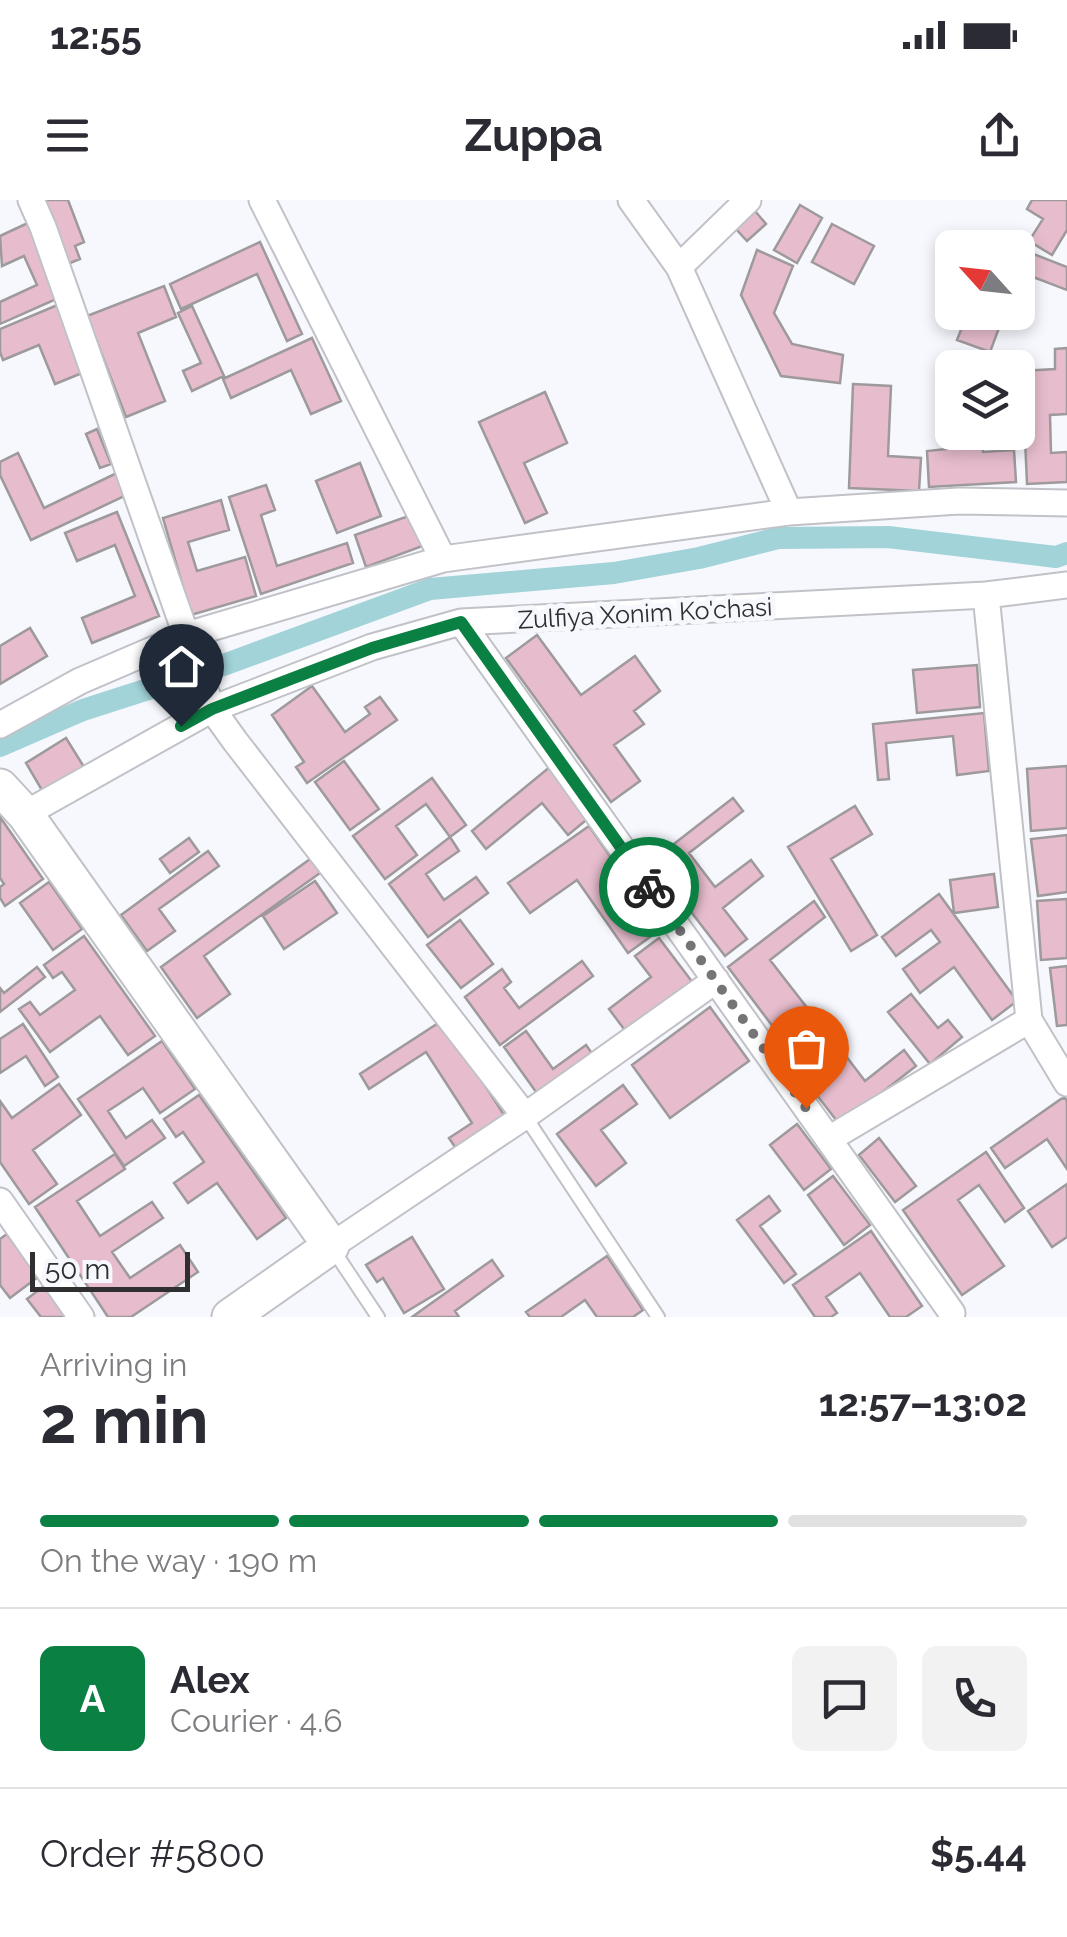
<!DOCTYPE html>
<meta charset="utf-8">
<style>
:root{--surface:#fff;--page:#f2f2f3;--text:#2b2b33;--muted:#7c7c81;--line:#e1e1e2;--accent:#0b8043}
body{margin:0;font-family:Raleway,sans-serif;background:var(--page);color:var(--text);height:100vh;display:flex;flex-direction:column;font-size:38px;white-space:nowrap}
*{box-sizing:border-box;margin:0}
p{font-size:32px;color:var(--muted)}
.icon{flex:none;width:55px;height:55px;fill:none;stroke:currentColor;stroke-width:2;stroke-linecap:round;stroke-linejoin:round}
.map{position:relative;height:1117px;overflow:hidden}
.details{display:flex;flex-direction:column;background:var(--surface);flex:1}
.details>*{flex:none}
.needle{width:65px;rotate:297deg}
.buttons{position:absolute;left:935px;top:30px;display:grid;gap:20px}
.buttons a{display:grid;place-items:center;width:100px;height:100px;border-radius:15px;background:var(--surface);box-shadow:0 5px 15px #0003;font-size:50px}
.scale{position:absolute;left:30px;bottom:25px;width:160px;box-sizing:border-box;padding-left:10px;border:5px solid #2f2f31;border-top:0;font-size:28px;line-height:35px;white-space:nowrap;color:#2f2f31;-webkit-text-stroke:8px #f6f8fd;paint-order:stroke}
.pin{position:absolute;display:grid;place-items:center;width:85px;height:85px;color:#fff;margin:-102px -42px;border-radius:50% 50% 50% 0;rotate:-45deg;box-shadow:0 0 10px #0007}
.pin .icon{rotate:45deg}
.courier{position:absolute;display:grid;place-items:center;width:100px;height:100px;margin:-50px;border:8px solid #0b8043;border-radius:50%;background:#fff;color:#222;box-shadow:0 2px 12px #0007}
.overview em{font-style:normal;font-weight:700}
.overview div{display:flex;flex-direction:column-reverse}
.overview{display:flex;align-items:center;justify-content:space-between;height:170px;padding:0 40px}
h1{font-size:65px;font-weight:700;line-height:75px}
.bar{display:grid;grid-template-columns:repeat(4,1fr);gap:15px 10px;align-content:center;height:120px;padding:0 40px}
.bar i{height:12px;border-radius:8px;background:var(--line)}
.bar .selected{background:var(--accent)}
.bar p{grid-column:span 4}
.line{display:flex;align-items:center;gap:25px;padding:0 40px;border-top:2px solid var(--line)}
.line div{flex:1}
.round{display:grid;place-items:center;flex:none;width:105px;height:105px;border-radius:15px;background:var(--page)}
.status{display:flex;justify-content:space-between;align-items:center;height:70px;padding:0 50px;background:var(--surface);direction:ltr}
.status svg{height:28px;fill:currentColor}
header{display:flex;justify-content:space-between;align-items:center;height:130px;padding:0 40px;background:var(--surface);font-size:45px;font-weight:700}
.map>svg:first-child{display:block}
.lines{fill:none;stroke-linecap:round;stroke-linejoin:round}
.canal{stroke:#a1d3d9;stroke-width:22}
.building{fill:#e7bdce;stroke:#9e999b;stroke-width:2.5}
.lane-casing{stroke:#c1c2c8;stroke-width:16}
.street-casing{stroke:#c1c2c8;stroke-width:29}
.secondary-casing{stroke:#c1c2c8;stroke-width:39}
.lane{stroke:#fff;stroke-width:12}
.street{stroke:#fff;stroke-width:25}
.secondary{stroke:#fff;stroke-width:35}
.done{stroke:#757578;stroke-width:10;stroke-dasharray:0 18}
.route{stroke:#0b8043;stroke-width:12}
.labels{text-anchor:middle;stroke-width:10;stroke-linejoin:round;paint-order:stroke}
.street-label{font-size:25px;fill:#2f2f31;stroke:#f6f8fd}
</style>
<div class="status"><b>12:55</b><svg viewBox="0 0 49 12"><path d="M0 12V9h3v3zM5 12V6h3v6zM10 12V3h3v9zM15 12V0h3v12zM26 1h20v11H26zM47 4h2v5h-2z"/></svg></div>
<header><svg class="icon" aria-label="menu" viewBox="0 0 24 24"><path d="M4 6h16M4 12h16M4 18h16"/></svg>Zuppa<svg class="icon" aria-label="share" viewBox="0 0 24 24"><path d="M12 15V3M7 8l5-5 5 5M5 13v7h14v-7"/></svg></header>
<div class="map">
<svg width="1067" height="1117" viewBox="0 0 1067 1117">
<rect width="100%" height="100%" fill="#f6f8fd"/>
<g class="lines">
<path class="canal" d="M0 546 83 510 229 463 430 389 614 373 699 358 778 338 888 337 1056 357 1067 353"/>
</g>
<path class="building" d="M41 0H68L84 42 75 46 80 59 65 65Z
M1032 0H1067V30L1052 55 1029 41 1043 19 1027 9Z
M800 5 822 18 797 63 774 50Z
M755 11 766 24 747 41 736 29Z
M30 22 63 96 0 124V102L37 85 24 56 2 66 0 36Z
M832 24 874 46 854 84 812 62Z
M260 42 302 134 287 141 257 74 181 109 170 84Z
M1018 48 1067 67V90L1020 72 1018 79Z
M757 50 793 66 774 113 792 144 843 155 840 183 781 176 741 95Z
M164 86 176 117 138 133 165 201 126 217 87 116Z
M60 104 87 171 55 184 39 145 3 160 0 152V129Z
M192 106 224 176 192 191 183 171 201 163 178 113Z
M968 112H1005L990 152 957 140Z
M312 138 341 201 311 214 291 170 231 198 223 179Z
M1067 148V214L1050 215 1051 253 1067 252V282L1027 284 1022 171 1055 169V149Z
M853 184 891 186 888 256 921 258 919 291 849 288Z
M545 192 567 243 524 263 547 313 525 323 479 222Z
M952 213V232H982L983 252 1014 250 1016 282 929 287 927 251 947 249 944 214Z
M97 229 111 264 100 268 86 234Z
M18 253 44 308 121 271 131 293 31 340 0 275V262Z
M360 263 381 316 337 333 316 281Z
M266 285 275 310 261 315 277 366 347 343 353 363 261 394 229 297Z
M221 300 229 330 188 342 197 371 245 357 256 396 191 415 163 318Z
M117 312 159 416 92 443 82 418 135 396 115 345 77 361 65 333Z
M414 314 425 345 366 367 355 335Z
M30 428 47 456 0 484V446Z
M537 435 581 495 635 456 660 491 634 511 644 524 614 545 640 581 611 602 506 458Z
M977 465 980 507 917 513 913 470Z
M312 486 345 532 370 514 365 507 380 497 397 520 307 583 296 567 304 562 272 515Z
M984 513 989 571 957 575 953 536 886 543 889 579 878 580 873 524Z
M66 538 84 567 43 592 26 563Z
M344 561 379 609 350 630 315 582Z
M551 566 591 616 568 635 542 603 486 649 472 631Z
M1067 566V628L1031 631 1027 569Z
M432 578 466 625 450 637 426 604 396 626 417 655 385 679 353 636Z
M733 598 743 611 689 653 715 687 751 660 763 676 723 708 747 739 725 756 652 661Z
M855 606 872 634 831 659 877 735 851 751 788 647Z
M0 617 43 679 5 706 0 698V687L4 684 0 678Z
M589 626 661 729 628 753 577 680 530 713 508 683Z
M1067 635V692L1038 696 1031 639Z
M450 637 459 651 426 674 444 700 476 677 488 693 428 737 389 684Z
M189 638 199 652 170 673 160 659Z
M208 651 219 666 159 709 175 731 147 751 121 715Z
M317 654 327 668 204 756 230 794 197 818 161 767Z
M994 674 998 707 954 713 950 680Z
M315 681 337 713 284 749 263 716Z
M49 682 82 729 53 750 20 703Z
M939 694 1017 801 992 820 954 767 920 793 903 769 940 742 931 730 896 756 882 737Z
M1067 699V758L1041 760 1037 701Z
M814 701 825 717 770 760 829 836 798 860 728 767Z
M460 720 493 764 461 788 427 745Z
M84 736 155 836 128 855 100 816 50 852 19 809 30 802 40 815 75 790 62 772 53 778 44 765Z
M659 738 693 783 627 833 609 809 651 777 635 756Z
M582 761 593 776 500 845 465 797 502 769 511 782 504 788 519 808Z
M1067 766V825L1057 826 1050 768Z
M37 767 45 777 0 812V788L4 793Z
M911 794 938 828 948 820 962 837 930 864 888 812Z
M710 807 749 861 670 918 632 865Z
M443 820 506 918 457 950 449 938 472 923 426 852 369 889 360 874Z
M23 824 58 877 45 886 26 856 0 873V839Z
M526 831 553 869 586 845 596 859 541 899 504 847Z
M162 841 195 889 160 913 143 888 108 911 126 938 152 920 165 938 124 966 78 899Z
M836 843 865 881 904 850 916 866 840 925 799 872Z
M59 884 81 915 33 950 57 984 29 1004 0 962V901L12 918Z
M623 885 637 904 601 930 626 963 596 986 557 934Z
M199 895 286 1018 257 1039 217 983 188 1003 174 983 204 962 183 932 176 937 164 919Z
M1065 898 1067 901V969L1047 939 1005 968 991 948 1061 899Z
M797 924 831 969 804 990 770 945Z
M879 938 916 986 895 1002 859 955Z
M986 952 1024 1008 1005 1022 979 985 958 1000 1004 1066 962 1095 903 1010Z
M115 954 125 969 77 1001 100 1036 152 1002 163 1018 112 1052 130 1078 180 1045 198 1072 131 1117H108L35 1007Z
M833 976 870 1025 844 1045 808 995Z
M1067 984V1037L1052 1047 1028 1011Z
M769 996 780 1011 760 1026 796 1074 784 1083 737 1020Z
M871 1031 922 1106 906 1117H890L860 1073 826 1097 837 1113 831 1117H815L793 1085Z
M7 1034 38 1077 10 1098 0 1085V1039Z
M412 1037 444 1089 404 1113 383 1078 377 1082 366 1065Z
M607 1056 643 1110 633 1117H597L585 1100 561 1117H530L526 1112Z
M492 1060 503 1076 455 1111 459 1117H412Z
M44 1086 67 1117H41L27 1099Z"/>
<g class="lines">
<defs>
<path id="lane" d="M525 916 658 1117
M332 1048 378 1117"/>
<path id="street" d="M31 0 43 27 212 509 235 541 525 916 331 1046
M262 0 443 359
M631 0 679 67 789 312
M679 67 748 0
M986 395 1029 820 1067 883
M461 422 952 1113
M0 525 80 481 187 435 443 359 789 312 959 301 1067 303
M25 614 212 509 372 447 461 422 986 395 1067 385
M525 916 716 780
M829 939 1029 820
M0 1001 81 1117"/>
<path id="secondary" d="M0 587 25 614 331 1046 230 1117"/>
</defs>
<use href="#lane" class="lane-casing"/>
<use href="#street" class="street-casing"/>
<use href="#secondary" class="secondary-casing"/>
<use href="#lane" class="lane"/>
<use href="#street" class="street"/>
<use href="#secondary" class="secondary"/>
</g>
<g class="lines">
<path class="done" d="M649 687 806 908"/>
<path class="route" d="M181 526 212 509 372 448 461 422 649 687"/>
</g>
<g class="labels">
<g class="street-label">
<text transform="translate(645 413) rotate(-3)" y="9">Zulfiya Xonim Ko'chasi</text>
</g>
</g>
</svg>
<div class="buttons">
<a><svg class="needle" viewBox="-14 -14 28 28"><path d="M0-13l5 13h-10z" fill="#e53935"/><path d="M0 13l5-13h-10z" fill="#7c7c81"/></svg></a>
<a><svg class="icon" aria-label="layers" viewBox="0 0 24 24"><path d="M12 4l9 5-9 5-9-5zM3 14l9 5 9-5"/></svg></a>
</div>
<div class="scale">50 m</div>
<div class="pin" style="left:806px;top:908px;background:#ea580c"><svg class="icon" aria-label="bag" viewBox="0 0 24 24"><path d="M5 8h14l-1 12H6zM9 8a3 3 0 0 1 6 0"/></svg></div>
<div class="pin" style="left:181px;top:526px;background:#1f2937"><svg class="icon" aria-label="home" viewBox="0 0 24 24"><path d="M3 11l9-7 9 7M6 9v11h12V9"/></svg></div>
<div class="courier" style="left:649px;top:687px"><svg class="icon" aria-label="bike" viewBox="0 0 24 24"><circle cx="6" cy="16" r="4"/><circle cx="18" cy="16" r="4"/><path d="M6 16l4-8h5l3 8M10 8l3 8H6M13 5h3"/></svg></div>
</div>
<section class="details">
<div class="overview"><div><h1>2 min</h1><p>Arriving in</p></div><em>12:57–13:02</em></div>
<div class="bar"><i class="selected"></i><i class="selected"></i><i class="selected"></i><i></i><p>On the way · 190 m</p></div>
<div class="line" style="height:180px"><b class="round" style="background:var(--accent);color:#fff">A</b><div><b>Alex</b><p>Courier · 4.6</p></div><a class="round"><svg class="icon" aria-label="chat" viewBox="0 0 24 24"><path d="M4 5h16v11H9l-5 4z"/></svg></a><a class="round"><svg class="icon" aria-label="phone" viewBox="0 0 24 24"><path d="M5 4h4l2 5-3 2q2 4 5 5l2-3 5 2v4C11 20 4 13 5 4z"/></svg></a></div>
<div class="line" style="height:130px"><div>Order #5800</div><b>$5.44</b></div>
</section>
